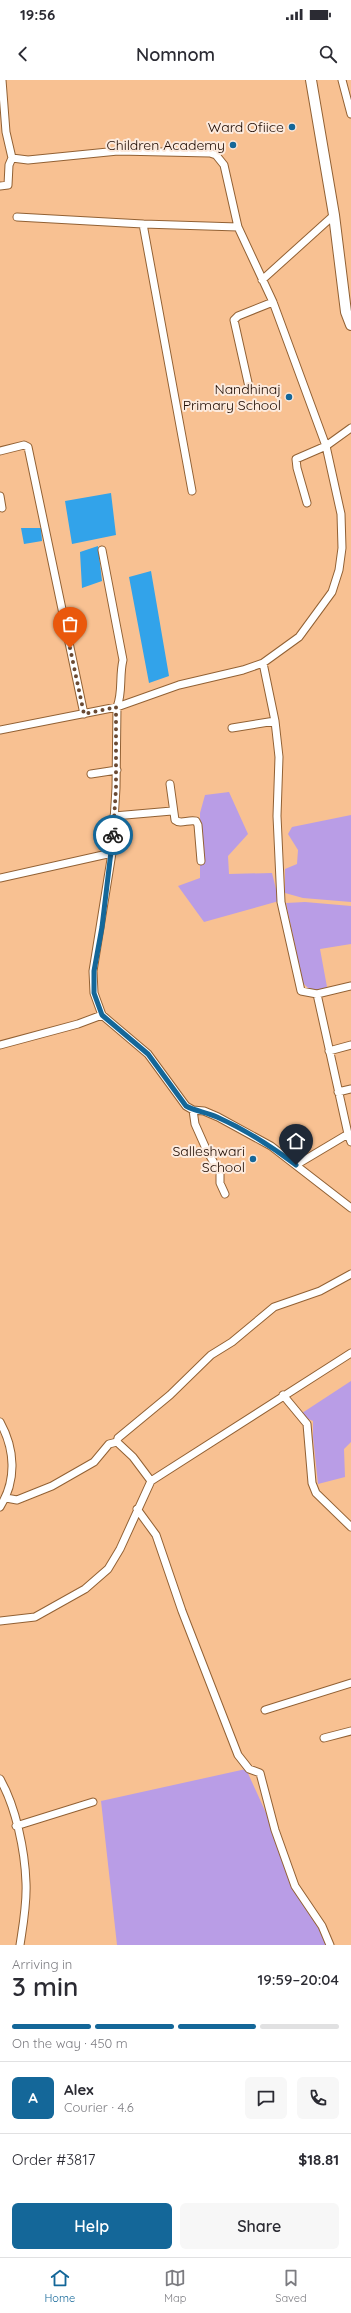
<!DOCTYPE html>
<meta charset="utf-8">
<style>
:root{--surface:#fff;--page:#f7f7f7;--text:#2b2b33;--muted:#7c7c81;--line:#e1e1e2;--accent:#146799}
body{margin:0;font-family:Quicksand,sans-serif;background:var(--page);color:var(--text);height:100vh;display:flex;flex-direction:column;font-size:15px;white-space:nowrap}
*{box-sizing:border-box;margin:0}
p{font-size:13px;color:var(--muted)}
.icon{flex:none;width:22px;height:22px;fill:none;stroke:currentColor;stroke-width:2;stroke-linecap:round;stroke-linejoin:round}
.map{position:relative;height:1865px;overflow:hidden}
.details{display:flex;flex-direction:column;background:var(--surface);flex:1}
.details>*{flex:none}
.pin{position:absolute;display:grid;place-items:center;width:34px;height:34px;color:#fff;margin:-41px -17px;border-radius:50% 50% 50% 0;rotate:-45deg;box-shadow:0 0 4px #0007}
.pin .icon{rotate:45deg}
.courier{position:absolute;display:grid;place-items:center;width:40px;height:40px;margin:-20px;border:3px solid #146799;border-radius:50%;background:#fff;color:#222;box-shadow:0 1px 5px #0007}
.overview em{font-style:normal;font-weight:600}
.overview div{display:flex;flex-direction:column-reverse}
.overview{display:flex;align-items:center;justify-content:space-between;height:68px;padding:0 12px}
h1{font-size:26px;font-weight:600;line-height:30px}
.bar{display:grid;grid-template-columns:repeat(4,1fr);gap:6px 4px;align-content:center;height:48px;padding:0 12px}
.bar i{height:5px;border-radius:3px;background:var(--line)}
.bar .on{background:var(--accent)}
.bar p{grid-column:span 4}
.line{display:flex;align-items:center;gap:10px;padding:0 12px;border-top:1px solid var(--line)}
.line div{flex:1}
.round{display:grid;place-items:center;flex:none;width:42px;height:42px;border-radius:6px;background:var(--page)}
.primary-button{display:flex;gap:8px;margin-top:auto;padding:8px 12px}
.primary-button a{flex:1;height:46px;border-radius:6px;background:var(--accent);color:#fff;font-size:16px;font-weight:600;line-height:46px;text-align:center}
.primary-button a+a{background:var(--page);color:var(--text)}
.status{display:flex;justify-content:space-between;align-items:center;height:28px;padding:0 20px;background:var(--surface);direction:ltr}
.status svg{height:11px;fill:currentColor}
header{display:flex;justify-content:space-between;align-items:center;height:52px;padding:0 12px;background:var(--surface);font-size:18px;font-weight:600}
.tabs{display:flex;justify-content:space-around;align-items:center;height:56px;border-top:1px solid var(--line);background:var(--surface);font-size:11px;color:var(--muted)}
.tabs a{display:grid;justify-items:center;gap:2px}
.tabs .on{color:var(--accent)}
.map>svg:first-child{display:block}
.green{fill:#b99de6}
.water{fill:#32a3ea}
.lines{fill:none;stroke-linecap:round;stroke-linejoin:round}
.street-casing{stroke:#926134;stroke-width:9}
.secondary-casing{stroke:#926134;stroke-width:12}
.street{stroke:#fff;stroke-width:7}
.secondary{stroke:#fff;stroke-width:10}
.done{stroke:#6a4a33;stroke-width:4;stroke-dasharray:0 7.2}
.route{stroke:#146799;stroke-width:5}
.poi-dot{fill:#146799;stroke:#fceadd;stroke-width:1.5}
.labels{text-anchor:middle;stroke-width:4;stroke-linejoin:round;paint-order:stroke}
.poi-label{font-size:14px;fill:#1d0a00;stroke:#fceadd;text-anchor:end}
</style>
<div class="status"><b>19:56</b><svg viewBox="0 0 49 12"><path d="M0 12V9h3v3zM5 12V6h3v6zM10 12V3h3v9zM15 12V0h3v12zM26 1h20v11H26zM47 4h2v5h-2z"/></svg></div>
<header><svg class="icon" aria-label="back" viewBox="0 0 24 24"><path d="M15 5l-7 7 7 7"/></svg>Nomnom<svg class="icon" aria-label="search" viewBox="0 0 24 24"><circle cx="10" cy="10" r="6"/><path d="M15 15l6 6"/></svg></header>
<div class="map">
<svg width="351" height="1865" viewBox="0 0 351 1865">
<rect width="100%" height="100%" fill="#f8c192"/>
<path class="green" d="M229 712 248 754 228 776 229 794 272 793 279 821 204 842 178 806 200 798V733L205 715Z
M351 735V822L303 818 285 813V789L297 784 298 770 288 754 292 747Z
M305 822 351 826V864L320 869 327 907 312 912 303 903 286 823Z
M351 1301V1362L344 1369 345 1397 318 1404 313 1357V1341L299 1335Z
M246 1689 326 1865H117L101 1721Z"/>
<path class="water" d="M111 413 116 455 72 464 65 421Z
M21 448H41L42 461 24 464Z
M98 466 102 501 82 508 80 472Z
M151 491 169 596 149 603 129 497Z"/>
<g class="lines">
<defs>
<path id="street" d="M342 0 351 34
M0 106 8 105 9 85 12 78
M17 137 143 144
M262 200 334 135
M249 307 234 240 238 236 273 222
M0 371 24 365 28 367 84 634
M192 411 143 144 238 147
M0 416 2 428
M307 423 297 388 296 379 326 366 351 348
M102 470 123 580C119 596 123 612 117 627L116 708 112 773 93 891 94 913 102 935 148 974 186 1026 193 1030 204 1031 218 1037 271 1066 351 1128
M263 583 275 641 279 677 277 736 281 822 301 911 317 914 348 1054 296 1085
M232 648 275 641
M0 650 117 627 179 605 243 590 263 583 299 557 332 512 339 490 342 468 341 434 326 366 273 222 238 147 224 85 216 75 210 73 118 71 28 80 12 78 6 52 2 0
M91 694 117 690
M170 704 175 740C181 745 188 739 196 741L198 745 201 781
M114 736 172 731
M0 798 112 773
M317 914 351 906
M0 965 78 944 102 935
M329 971 351 965
M338 1012 351 1009
M193 1030 195 1044 207 1071 220 1093V1103L225 1114
M348 1054 351 1062
M283 1315 307 1344 312 1403 316 1413 351 1447
M0 1342C15 1369 17 1400 0 1427
M151 1401 133 1377 117 1362 118 1358 170 1315 211 1275 232 1262 274 1227 320 1211 351 1194
M6 1418 17 1420 52 1406 94 1382 109 1364 117 1362
M137 1429 156 1455 182 1531 238 1675 249 1689 260 1693 275 1750 295 1806 322 1846 330 1865
M0 1541 35 1537 85 1509 108 1489 120 1469 151 1401 351 1273
M265 1630 351 1603
M324 1658 351 1651
M0 1699C16 1727 25 1771 26 1803 27 1824 23 1845 20 1865
M16 1746 93 1722"/>
<path id="secondary" d="M311 0 334 135 346 232 351 245"/>
</defs>
<use href="#street" class="street-casing"/>
<use href="#secondary" class="secondary-casing"/>
<use href="#street" class="street"/>
<use href="#secondary" class="secondary"/>
</g>
<g class="lines">
<path class="done" d="M70 568 84 634 116 627V708L113 755"/>
<path class="route" d="M113 755 102 847 94 891V913L102 935 148 974 186 1026C195 1031 206 1032 217 1037 246 1050 271 1066 296 1085"/>
</g>
<g class="poi-dot">
<circle cx="292" cy="47" r="4"/>
<circle cx="233" cy="65" r="4"/>
<circle cx="289" cy="317" r="4"/>
<circle cx="253" cy="1079" r="4"/>
</g>
<g class="labels">
<g class="poi-label">
<text x="284" y="52">Ward Ofiice</text>
<text x="225" y="70">Children Academy</text>
<text x="281" y="314">Nandhinaj<tspan x="281" dy="16">Primary School</tspan></text>
<text x="245" y="1076">Salleshwari<tspan x="245" dy="16">School</tspan></text>
</g>
</g>
</svg>
<div class="pin" style="left:70px;top:568px;background:#ea580c"><svg class="icon" aria-label="bag" viewBox="0 0 24 24"><path d="M5 8h14l-1 12H6zM9 8a3 3 0 0 1 6 0"/></svg></div>
<div class="pin" style="left:296px;top:1085px;background:#1f2937"><svg class="icon" aria-label="home" viewBox="0 0 24 24"><path d="M3 11l9-7 9 7M6 9v11h12V9"/></svg></div>
<div class="courier" style="left:113px;top:755px"><svg class="icon" aria-label="bike" viewBox="0 0 24 24"><circle cx="6" cy="16" r="4"/><circle cx="18" cy="16" r="4"/><path d="M6 16l4-8h5l3 8M10 8l3 8H6M13 5h3"/></svg></div>
</div>
<section class="details">
<div class="overview"><div><h1>3 min</h1><p>Arriving in</p></div><em>19:59–20:04</em></div>
<div class="bar"><i class="on"></i><i class="on"></i><i class="on"></i><i></i><p>On the way · 450 m</p></div>
<div class="line" style="height:72px"><b class="round" style="background:var(--accent);color:#fff">A</b><div><b>Alex</b><p>Courier · 4.6</p></div><a class="round"><svg class="icon" aria-label="chat" viewBox="0 0 24 24"><path d="M4 5h16v11H9l-5 4z"/></svg></a><a class="round"><svg class="icon" aria-label="phone" viewBox="0 0 24 24"><path d="M5 4h4l2 5-3 2q2 4 5 5l2-3 5 2v4C11 20 4 13 5 4z"/></svg></a></div>
<div class="line" style="height:52px"><div>Order #3817</div><b>$18.81</b></div>
<div class="primary-button"><a>Help</a><a>Share</a></div>
</section>
<nav class="tabs">
<a class="on"><svg class="icon" aria-label="home" viewBox="0 0 24 24"><path d="M3 11l9-7 9 7M6 9v11h12V9"/></svg>Home</a>
<a><svg class="icon" aria-label="map" viewBox="0 0 24 24"><path d="M3 6l6-2 6 2 6-2v14l-6 2-6-2-6 2zM9 4v14M15 6v14"/></svg>Map</a>
<a><svg class="icon" aria-label="saved" viewBox="0 0 24 24"><path d="M7 4h10v16l-5-4-5 4z"/></svg>Saved</a>
</nav>
